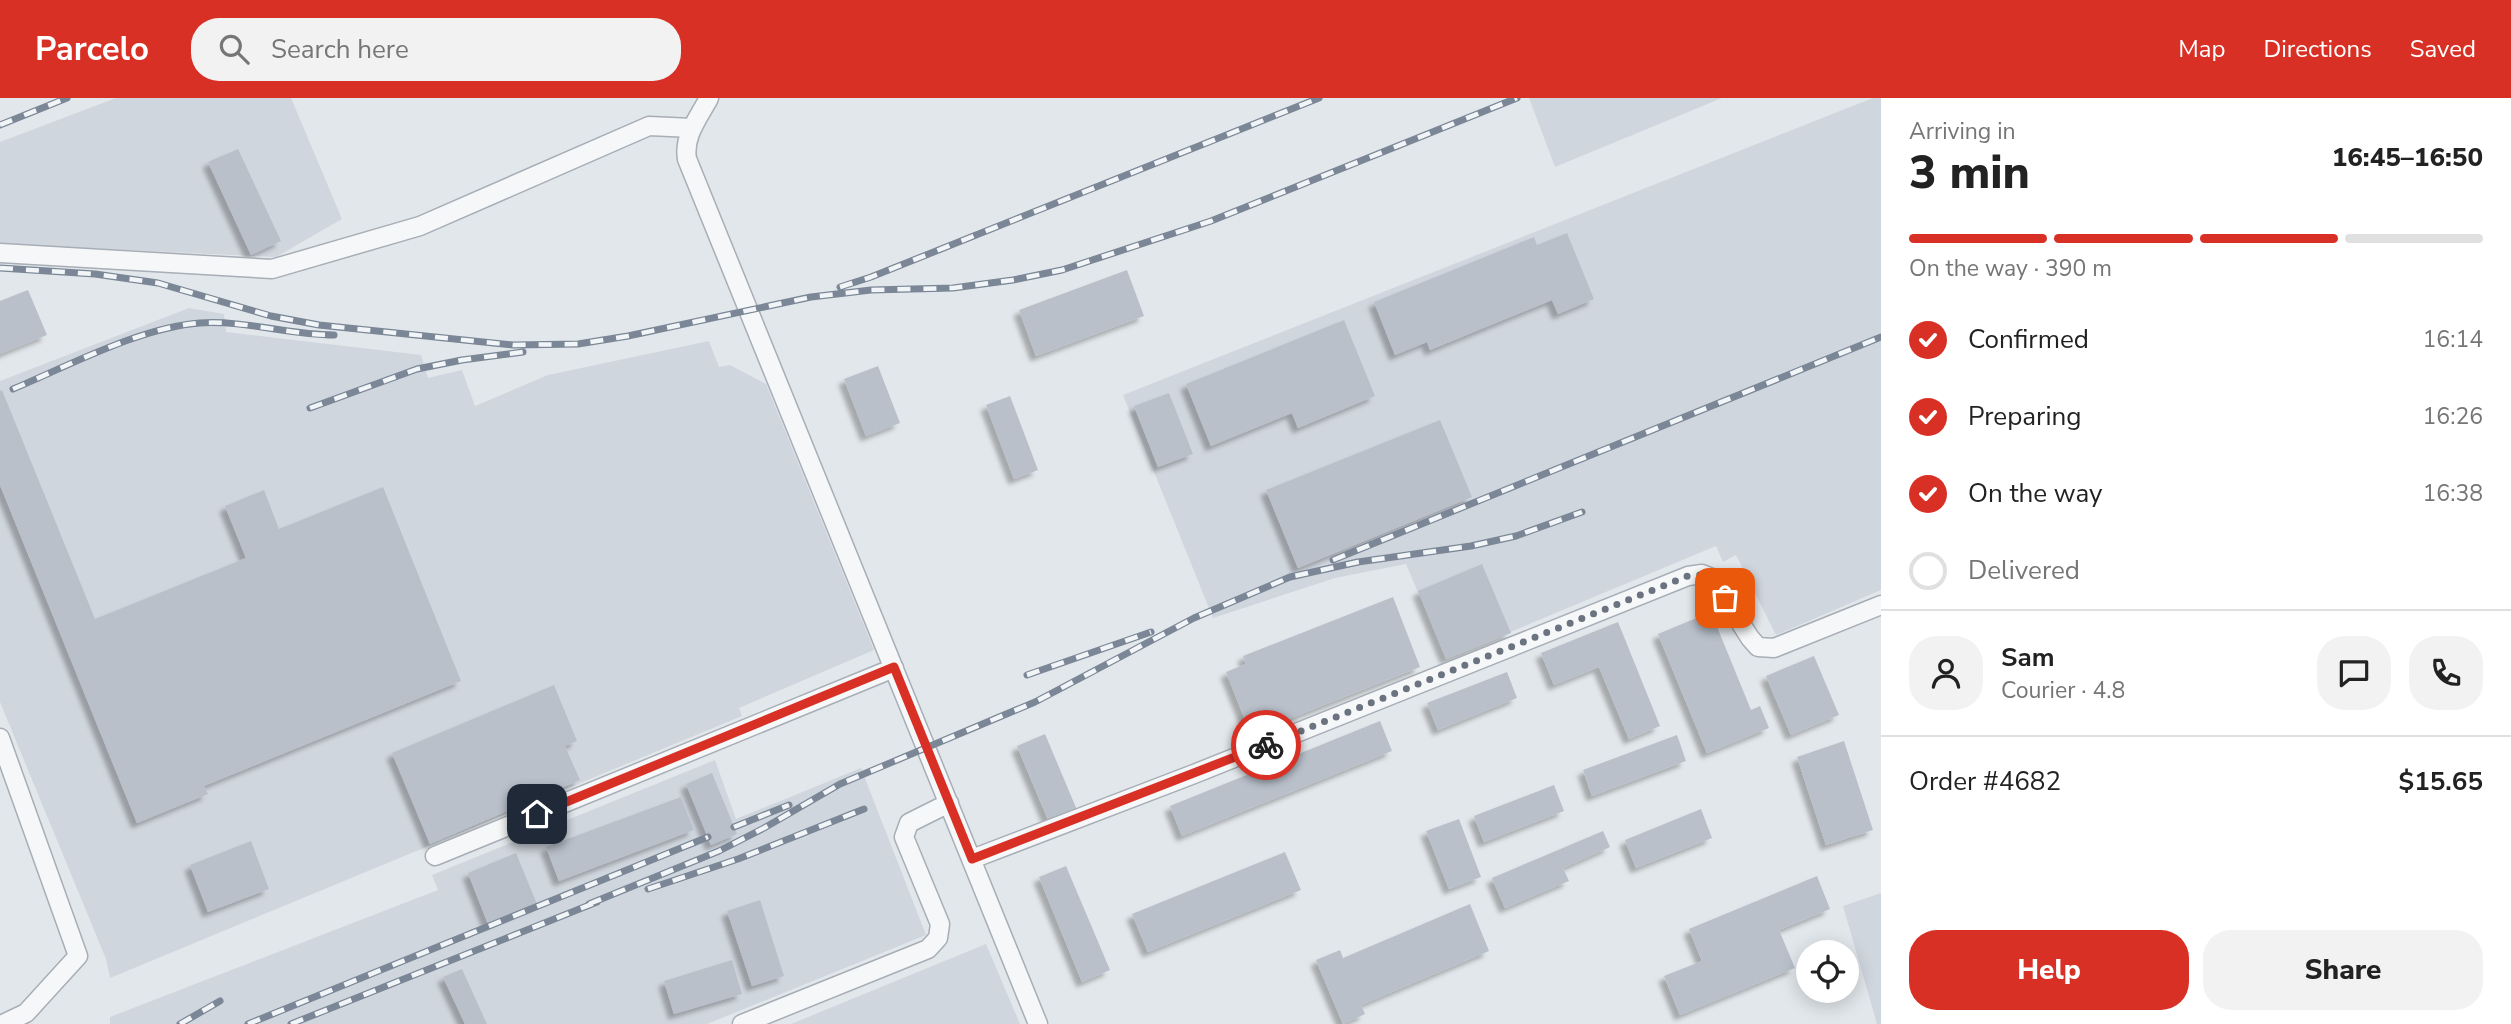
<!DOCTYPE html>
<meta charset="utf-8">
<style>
:root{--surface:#fff;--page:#f2f2f2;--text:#222;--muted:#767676;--line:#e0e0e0;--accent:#d93025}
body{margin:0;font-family:"Nunito Sans",sans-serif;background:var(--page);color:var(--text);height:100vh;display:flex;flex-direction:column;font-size:26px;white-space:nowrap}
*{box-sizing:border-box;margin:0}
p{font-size:23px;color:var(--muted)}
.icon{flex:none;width:38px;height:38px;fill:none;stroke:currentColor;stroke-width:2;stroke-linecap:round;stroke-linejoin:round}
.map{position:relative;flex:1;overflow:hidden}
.drawer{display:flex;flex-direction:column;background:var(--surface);width:630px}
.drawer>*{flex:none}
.tools{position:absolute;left:1796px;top:842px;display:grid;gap:14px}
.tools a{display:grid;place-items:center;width:63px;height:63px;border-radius:50%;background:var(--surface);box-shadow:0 4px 18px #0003;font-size:35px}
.pin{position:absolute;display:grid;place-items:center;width:60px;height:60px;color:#fff;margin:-30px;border-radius:14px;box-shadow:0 4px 10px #0006}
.courier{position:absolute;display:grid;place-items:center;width:70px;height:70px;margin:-35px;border:5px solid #d93025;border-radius:50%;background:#fff;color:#222;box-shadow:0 2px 9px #0007}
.head em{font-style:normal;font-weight:800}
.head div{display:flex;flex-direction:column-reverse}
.head{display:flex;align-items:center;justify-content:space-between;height:119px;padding:0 28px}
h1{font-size:46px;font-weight:800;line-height:52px}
.bar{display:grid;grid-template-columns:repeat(4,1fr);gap:10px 7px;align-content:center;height:84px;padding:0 28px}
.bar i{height:9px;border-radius:5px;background:var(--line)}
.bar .selected{background:var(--accent)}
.bar p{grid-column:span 4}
.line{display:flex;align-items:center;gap:18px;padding:0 28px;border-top:2px solid var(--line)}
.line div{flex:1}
.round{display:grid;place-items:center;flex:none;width:74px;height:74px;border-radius:28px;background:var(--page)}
ol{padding:0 28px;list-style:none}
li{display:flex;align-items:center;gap:21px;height:77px}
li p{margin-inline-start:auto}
li .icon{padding:7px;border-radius:50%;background:var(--accent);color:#fff;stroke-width:4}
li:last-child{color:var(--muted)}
li i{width:38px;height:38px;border:4px solid var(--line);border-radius:50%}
.button{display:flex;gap:14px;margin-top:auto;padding:14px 28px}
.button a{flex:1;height:80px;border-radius:28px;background:var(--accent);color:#fff;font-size:28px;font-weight:800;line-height:80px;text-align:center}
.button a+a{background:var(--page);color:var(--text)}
header{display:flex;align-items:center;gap:42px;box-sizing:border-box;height:98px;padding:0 35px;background:var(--accent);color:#fff}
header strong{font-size:33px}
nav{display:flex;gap:38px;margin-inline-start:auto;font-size:24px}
.search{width:490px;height:63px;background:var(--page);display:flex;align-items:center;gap:18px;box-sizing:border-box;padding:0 24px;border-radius:28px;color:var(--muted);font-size:26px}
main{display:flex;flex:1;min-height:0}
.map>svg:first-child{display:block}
.built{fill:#d0d6de}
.building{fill:#b9c0ca;filter:url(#shadow)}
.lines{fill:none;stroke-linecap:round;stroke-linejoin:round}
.minor-casing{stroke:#a7aeb6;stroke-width:21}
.minor{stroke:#f6f7f9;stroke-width:18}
.rail-casing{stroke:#7b8796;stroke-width:7}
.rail{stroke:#f2f5f8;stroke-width:4.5;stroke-dasharray:13;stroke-linecap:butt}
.done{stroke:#6a737f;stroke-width:7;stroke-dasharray:0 12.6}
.route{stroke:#d93025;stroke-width:9}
</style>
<header>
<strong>Parcelo</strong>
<div class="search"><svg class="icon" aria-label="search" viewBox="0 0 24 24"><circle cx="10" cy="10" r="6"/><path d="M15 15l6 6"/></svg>Search here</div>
<nav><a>Map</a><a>Directions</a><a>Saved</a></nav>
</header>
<main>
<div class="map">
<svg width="1881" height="926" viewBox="0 0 1881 926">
<defs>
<filter id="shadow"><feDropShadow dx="-5.5" dy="5.5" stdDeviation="2" flood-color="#0004"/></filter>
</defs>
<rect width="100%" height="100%" fill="#e2e7eb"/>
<path class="built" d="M116 0H291L342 121 276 159 0 146V44Z
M1529 0H1722L1555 69Z
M1873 0H1881V492L1776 537 1736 457 1723 464 1716 448 1446 561 1406 466 1335 480 1213 520 1123 297Z
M189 210 224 216 226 234 421 257 428 280 462 272 475 308 548 277 709 243 719 269 730 267 766 286 874 552 739 610 742 618 110 880 106 861 0 604V283Z
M715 662 736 721 861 670 926 837 707 926H110V919L438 792 432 777Z
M1881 795V926H1877L1843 808Z
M986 846 1020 926H791Z"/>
<path class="building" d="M238 51 281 143 251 157 208 64Z
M1567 135 1594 201 1558 216 1552 202 1430 252 1427 244 1395 257 1374 204 1534 139 1537 147Z
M1127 172 1144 218 1036 258 1019 212Z
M28 192 47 237 0 256V203Z
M1344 222 1375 298 1298 330 1292 315 1211 348 1186 286Z
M878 268 900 325 866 338 844 281Z
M2 292 95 521 246 460 225 408 264 392 279 431 383 389 461 583 204 688 208 696 137 725 0 387V293Z
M1169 295 1193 356 1158 369 1134 308Z
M1010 298 1038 372 1014 381 986 307Z
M1440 322 1472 399 1298 470 1266 392Z
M1482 466 1511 535 1446 561 1418 493Z
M1393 499 1420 569 1271 628 1273 634 1253 642 1226 574 1246 566 1243 558Z
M1711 514 1751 612 1760 608 1769 630 1707 655 1658 536Z
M1618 524 1660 628 1629 641 1599 569 1554 587 1541 555Z
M1814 558 1839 617 1791 637 1766 578Z
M1507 574 1517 600 1438 632 1427 605Z
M554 587 577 643 565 648 580 682 430 746 392 655Z
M1380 623 1392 653 1182 738 1170 708Z
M1045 636 1077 712 1049 724 1017 648Z
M1677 637 1686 663 1592 698 1583 672Z
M1844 643 1873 732 1826 747 1797 659Z
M712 675 737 736 711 747 686 686Z
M1554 687 1564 713 1484 744 1474 718Z
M681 699 694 732 559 783 546 749Z
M1701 711 1712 740 1636 770 1625 742Z
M1459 721 1481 779 1449 791 1426 733Z
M1603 733 1610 749 1563 770 1569 783 1505 810 1492 780Z
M251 743 269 791 208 814 190 767Z
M1285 754 1301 792 1148 854 1132 816Z
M516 755 537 806 488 826 468 775Z
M1066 768 1110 872 1082 884 1039 779Z
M1817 778 1830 811 1779 832 1795 870 1680 917 1664 878 1702 863 1689 831Z
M760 802 784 878 752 888 727 813Z
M1470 806 1489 853 1361 907 1365 916 1343 926 1316 862 1340 852 1343 860Z
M732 862 742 896 674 916 664 883Z
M462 871 487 926H465L443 879Z"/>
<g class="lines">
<defs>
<path id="minor" d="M709 0C699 19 683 38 687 61L1038 926
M0 155 272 171 420 128 649 28 692 30
M0 640 78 858 26 915 3 926
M435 758 894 570
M972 761 1194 676 1688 478 1702 476 1712 480 1750 540 1758 549 1774 550 1881 507
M742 926 928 851 938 840 940 826 904 739 909 725 949 705"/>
</defs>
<use href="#minor" class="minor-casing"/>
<use href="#minor" class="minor"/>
<defs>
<path id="rail" d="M0 27 67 0
M0 170 95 176 158 185 271 218 319 227 513 247 578 246 628 238 811 199 871 192 953 190 1013 182 1062 172 1211 123 1517 0
M840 189 871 179 1319 0
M13 291C68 268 141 229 200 225 245 222 289 237 334 237
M310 310 417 271 462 262 523 254
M1333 462 1881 239
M1027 577 1151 534
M734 729 789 707
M648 791 738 761 864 711
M589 806 719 753 764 730 840 686 1035 604 1194 520 1290 479 1358 464 1471 448 1516 438 1582 414
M180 926 220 903
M248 926 708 739
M291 926 597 804"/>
</defs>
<use href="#rail" class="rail-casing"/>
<use href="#rail" class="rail"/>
</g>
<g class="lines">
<path class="done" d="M1266 647 1688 478C1712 474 1713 481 1725 500"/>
<path class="route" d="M537 716 894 569 972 761 1266 647"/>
</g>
</svg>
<div class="tools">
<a><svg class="icon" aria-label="locate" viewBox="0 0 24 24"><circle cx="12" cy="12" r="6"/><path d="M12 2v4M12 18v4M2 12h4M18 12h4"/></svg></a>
</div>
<div class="pin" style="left:1725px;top:500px;background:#ea580c"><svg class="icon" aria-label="bag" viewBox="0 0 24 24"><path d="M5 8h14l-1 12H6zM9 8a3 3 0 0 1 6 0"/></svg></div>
<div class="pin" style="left:537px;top:716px;background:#1f2937"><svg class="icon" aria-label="home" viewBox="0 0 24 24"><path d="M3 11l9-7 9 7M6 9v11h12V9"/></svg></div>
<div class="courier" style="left:1266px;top:647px"><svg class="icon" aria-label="bike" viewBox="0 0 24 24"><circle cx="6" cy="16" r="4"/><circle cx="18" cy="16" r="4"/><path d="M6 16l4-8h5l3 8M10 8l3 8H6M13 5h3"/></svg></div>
</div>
<section class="drawer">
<div class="head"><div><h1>3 min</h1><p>Arriving in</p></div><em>16:45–16:50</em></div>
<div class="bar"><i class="selected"></i><i class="selected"></i><i class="selected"></i><i></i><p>On the way · 390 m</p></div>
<ol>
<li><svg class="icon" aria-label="check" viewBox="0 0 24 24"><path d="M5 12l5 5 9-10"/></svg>Confirmed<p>16:14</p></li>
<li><svg class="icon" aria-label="check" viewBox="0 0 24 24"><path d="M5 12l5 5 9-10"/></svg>Preparing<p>16:26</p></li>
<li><svg class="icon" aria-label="check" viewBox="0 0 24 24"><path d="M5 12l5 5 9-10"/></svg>On the way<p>16:38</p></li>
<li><i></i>Delivered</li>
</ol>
<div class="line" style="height:126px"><a class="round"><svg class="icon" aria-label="person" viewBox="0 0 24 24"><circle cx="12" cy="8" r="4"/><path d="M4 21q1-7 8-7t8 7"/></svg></a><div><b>Sam</b><p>Courier · 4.8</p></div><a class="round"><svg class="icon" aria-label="chat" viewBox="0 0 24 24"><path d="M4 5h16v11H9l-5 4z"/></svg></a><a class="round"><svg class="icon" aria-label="phone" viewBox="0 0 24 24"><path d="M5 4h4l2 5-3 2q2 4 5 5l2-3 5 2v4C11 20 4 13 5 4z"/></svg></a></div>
<div class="line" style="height:91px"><div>Order #4682</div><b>$15.65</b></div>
<div class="button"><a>Help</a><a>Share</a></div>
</section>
</main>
